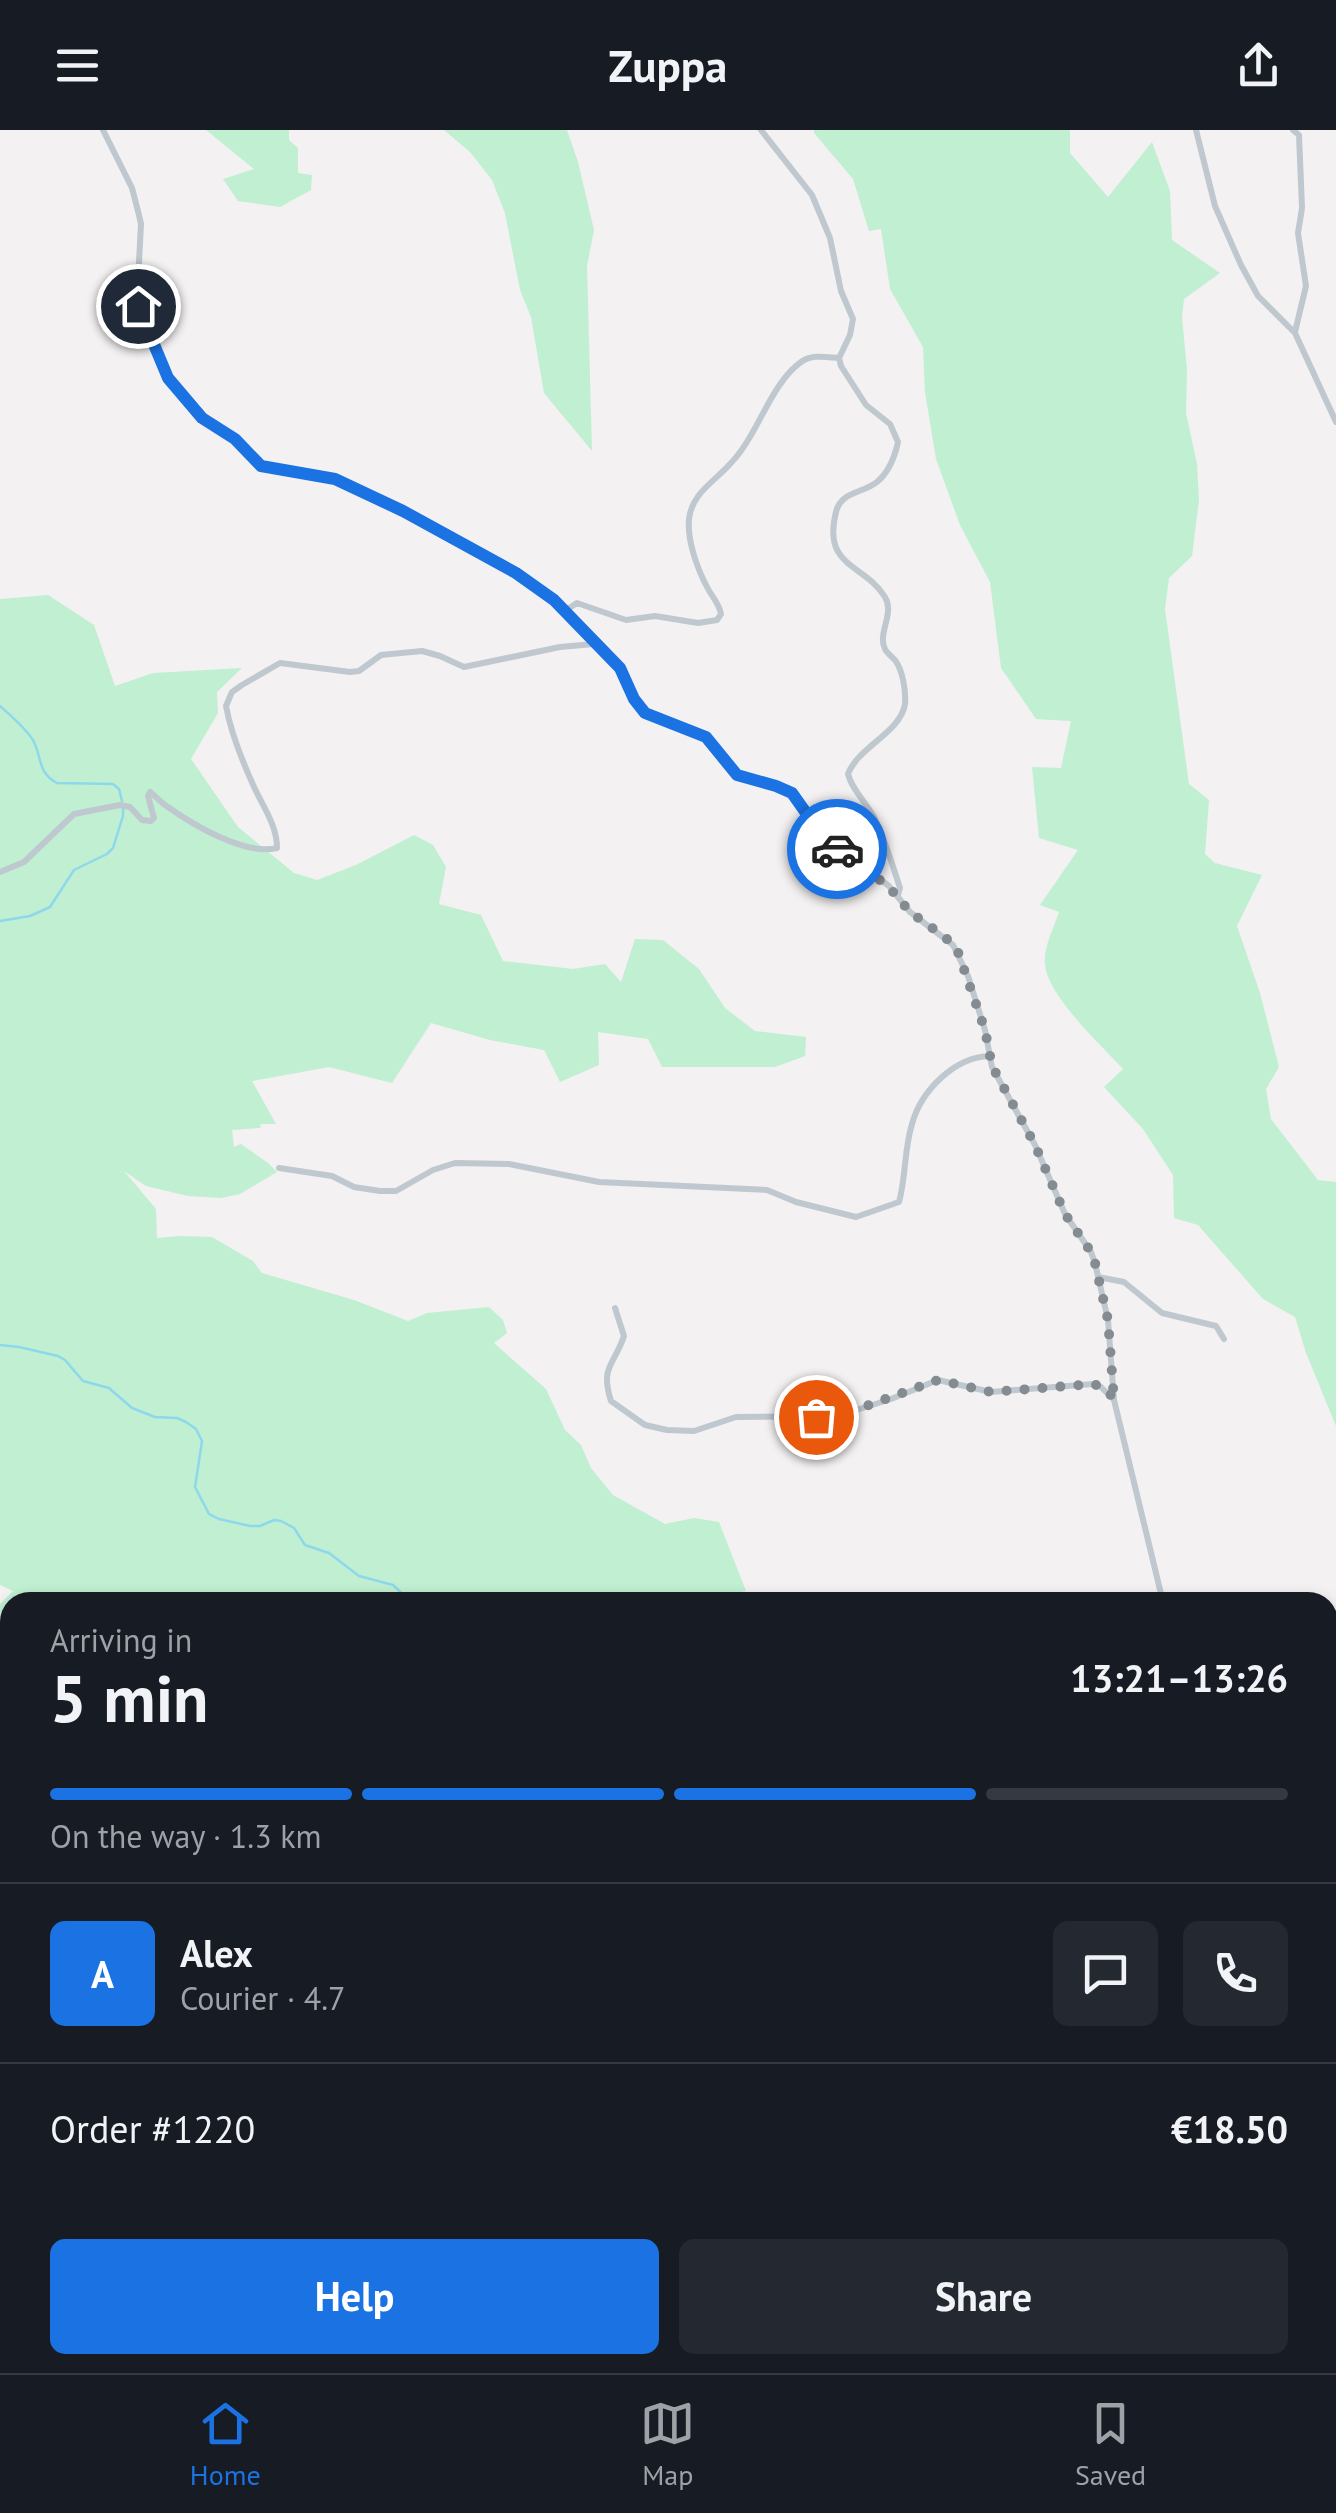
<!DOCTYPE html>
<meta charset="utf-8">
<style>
:root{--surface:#171b24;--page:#242831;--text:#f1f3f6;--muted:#9ea1a6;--line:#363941;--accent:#1b72e3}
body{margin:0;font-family:"PT Sans",sans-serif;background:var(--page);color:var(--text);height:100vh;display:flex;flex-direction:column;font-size:38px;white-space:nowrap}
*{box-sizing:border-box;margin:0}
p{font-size:32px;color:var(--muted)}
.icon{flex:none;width:55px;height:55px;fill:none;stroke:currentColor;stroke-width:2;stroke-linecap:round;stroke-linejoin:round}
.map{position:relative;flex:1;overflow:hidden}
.sheet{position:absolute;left:0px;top:1462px;width:1338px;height:782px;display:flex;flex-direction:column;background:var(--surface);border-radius:30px 30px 0 0;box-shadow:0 5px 15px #0003}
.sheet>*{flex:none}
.pin{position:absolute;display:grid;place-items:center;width:85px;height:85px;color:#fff;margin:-42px;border:5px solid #fff;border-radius:50%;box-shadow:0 2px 10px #0007}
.courier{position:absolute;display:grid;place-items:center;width:100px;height:100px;margin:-50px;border:8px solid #1b72e3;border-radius:50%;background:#fff;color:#222;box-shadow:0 2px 12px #0007}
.summary em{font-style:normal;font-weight:800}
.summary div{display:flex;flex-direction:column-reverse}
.summary{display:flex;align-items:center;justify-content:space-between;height:170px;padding:0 50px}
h1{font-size:65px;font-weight:800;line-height:75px}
.bar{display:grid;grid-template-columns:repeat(4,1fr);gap:15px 10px;align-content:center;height:120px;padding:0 50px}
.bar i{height:12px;border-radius:8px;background:var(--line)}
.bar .selected{background:var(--accent)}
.bar p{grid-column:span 4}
.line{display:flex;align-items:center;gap:25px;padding:0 50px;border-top:2px solid var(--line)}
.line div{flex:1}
.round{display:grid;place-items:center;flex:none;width:105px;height:105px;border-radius:15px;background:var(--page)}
.cta{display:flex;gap:20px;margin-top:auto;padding:20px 50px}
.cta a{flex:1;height:115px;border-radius:15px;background:var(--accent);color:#fff;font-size:40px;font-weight:800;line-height:115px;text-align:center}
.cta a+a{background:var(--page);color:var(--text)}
header{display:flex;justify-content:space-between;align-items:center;height:130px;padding:0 50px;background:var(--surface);font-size:45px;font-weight:800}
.menu{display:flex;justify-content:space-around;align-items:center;height:140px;border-top:2px solid var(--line);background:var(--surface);font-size:28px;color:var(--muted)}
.menu a{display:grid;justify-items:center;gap:5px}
.menu .selected{color:var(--accent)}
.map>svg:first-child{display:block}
.green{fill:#c0efd2}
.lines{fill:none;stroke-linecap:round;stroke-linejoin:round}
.stream{stroke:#8ed8ec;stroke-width:2.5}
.highway-casing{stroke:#748eaa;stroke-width:12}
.minor{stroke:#bfc8cf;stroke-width:6}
.highway{stroke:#89a3be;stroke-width:10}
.done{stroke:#848b91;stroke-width:10;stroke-dasharray:0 18}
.route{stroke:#1b72e3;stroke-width:12}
</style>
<header><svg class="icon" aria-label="menu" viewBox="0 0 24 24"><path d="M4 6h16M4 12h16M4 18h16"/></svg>Zuppa<svg class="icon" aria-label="share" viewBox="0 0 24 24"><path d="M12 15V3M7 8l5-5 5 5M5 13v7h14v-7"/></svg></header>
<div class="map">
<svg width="1336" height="2243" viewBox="0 0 1336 2243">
<rect width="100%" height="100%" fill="#f3f1f1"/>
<path class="green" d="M206 0H289V10L298 18V43L312 45 311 60 280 77 238 71 223 49 254 39Z
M444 0H567L578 32 594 100 587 136 592 321 544 263 531 187 520 160 505 83 492 50 470 22Z
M814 0H1070V23L1108 67 1152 12 1170 61 1172 110 1220 143 1184 169 1182 187 1187 240 1186 283 1197 334 1199 370 1192 426 1169 448 1165 479 1189 654 1209 670 1205 724 1215 733 1262 745 1237 796 1260 863 1279 937 1266 959 1271 989 1318 1050 1336 1052V1296L1306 1223 1295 1187 1263 1169 1198 1095 1174 1088 1173 1045 1143 999 1104 957 1123 939C1101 915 1047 865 1045 834 1043 818 1054 797 1059 782L1040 775 1078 720 1039 708 1032 637 1061 638 1071 591 1036 589 1001 538 990 452 960 395 936 329 925 262 923 217 890 159 881 99 869 101 853 49 814 3Z
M48 465 94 495 115 556 153 543 242 538 217 562 218 583 191 629 238 697 294 743 317 750 356 735 414 705 433 715 446 737 439 774 481 785 503 831 573 839 605 834 621 852 635 809 663 810 699 839 725 878 755 901 806 907 805 926 775 937H662L648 909 598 902 599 935 560 952 544 920 490 910 431 893 392 953 329 937 252 951 276 994H261L260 998 232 1000 234 1017 241 1014 268 1033 277 1042 240 1064 221 1068 188 1066 146 1056 124 1041 156 1079 157 1108 179 1106 212 1107 253 1131 262 1143 354 1170 408 1191 427 1183 489 1177 503 1190 507 1203 494 1213 546 1259 565 1300 581 1315 591 1338 613 1365 665 1394 694 1388 719 1392 746 1461 704 1469 674 1463 661 1472H10V1523H2L0 1474 13 1461 0 1455V469Z
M10 1634V1787L0 1793V1687L3 1683 0 1643Z
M10 1946V2066L0 2064V1972Z
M136 2235H303L299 2243H136Z
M321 2235H729V2243H326Z"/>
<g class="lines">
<path class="stream" d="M0 576C10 585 28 600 34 612 42 629 38 643 57 653L113 654 119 659 122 671
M0 791 30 786 50 777 74 740 107 724 113 718 123 686V679
M0 1215 19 1217 58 1226 65 1230 83 1251 109 1258 132 1278 155 1287 177 1288 186 1292 196 1299 202 1311 195 1357 209 1384 219 1389 250 1396H260L274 1390 281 1391 294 1398 305 1415 329 1423 359 1446 393 1455 411 1472"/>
<defs>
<path id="highway" d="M1328 2022 1336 2026
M519 2235 529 2243
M352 2243 354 2235
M582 2243 584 2235"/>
</defs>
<use href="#highway" class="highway-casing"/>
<path class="minor" d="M103 0 132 58 139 85 141 94 137 170 168 248 203 288 235 309 261 336 335 349 403 381 515 443 554 470 620 538 635 569 645 583 705 607 714 614 737 645 776 655 792 663 828 710 889 756 910 782 953 815 968 846 985 900 992 937 1035 1015 1065 1084 1091 1122 1095 1133 1108 1190 1114 1270 1163 1472
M761 0 812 65 830 108 841 161 853 189 850 205 839 228 841 236 866 275 890 294 898 312C895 326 889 342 877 352 864 363 841 361 836 382 822 438 864 433 885 467 895 484 877 503 885 519 886 522 893 528 895 530 903 541 906 561 905 574 901 602 858 617 848 644 852 660 866 672 874 687 885 709 892 734 900 758L898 765
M1196 0 1215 76 1241 135 1258 166 1295 203 1336 292
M1293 0 1299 5 1302 78 1298 103 1306 156 1295 202
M566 480 577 473 626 490 655 486 698 493 717 490 721 484C719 473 712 467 707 457 697 438 687 410 689 389 692 363 714 352 730 334 758 306 770 254 801 232 812 224 825 227 839 228
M0 742 24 732 74 684 120 675 130 677 142 690 151 691 154 688 148 666 150 662C156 666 161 673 168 677 193 695 246 726 277 718 277 696 264 678 255 659 243 633 231 604 226 576L232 562 242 555 280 533 350 542 359 541 381 525 422 521 440 526 464 537 560 517 594 514
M279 1038 332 1046 354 1057 380 1061H396L433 1040 455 1033 509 1034 599 1052 767 1060 796 1072 856 1087 899 1072C906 1047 904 1020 912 994 921 961 954 927 990 926
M1098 1147 1124 1152 1162 1183 1216 1196 1224 1209
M615 1178 624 1206C614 1236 600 1236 611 1271L645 1295 667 1300 694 1301 736 1287 838 1286 891 1269 938 1250 991 1262 1093 1254 1101 1257 1113 1269
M1328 1583 1336 1586
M1328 1740 1336 1743
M1328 1855 1336 1863
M0 2146 10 2149
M1328 2179 1336 2176
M935 2235 940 2243
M1238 2243 1245 2235"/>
<use href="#highway" class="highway"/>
</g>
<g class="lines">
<path class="done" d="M816 1287 847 1283 938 1250 991 1262 1094 1254 1108 1261 1114 1270 1108 1190 1095 1133 1091 1122 1065 1084 1035 1015 992 936 985 900 958 822 946 808 910 782 888 756 837 719"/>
<path class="route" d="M138 176 168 248 202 288 235 309 261 336 335 349 403 381 516 443 554 470 620 538 634 569 645 583 706 607 737 645 776 656 792 663 816 697 837 719"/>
</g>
</svg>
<div class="pin" style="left:816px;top:1287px;background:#ea580c"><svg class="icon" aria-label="bag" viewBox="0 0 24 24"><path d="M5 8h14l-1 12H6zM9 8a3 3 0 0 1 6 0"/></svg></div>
<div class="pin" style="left:138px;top:176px;background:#1f2937"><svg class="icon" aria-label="home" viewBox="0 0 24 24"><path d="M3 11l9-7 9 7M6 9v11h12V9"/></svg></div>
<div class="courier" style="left:837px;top:719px"><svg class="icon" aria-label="car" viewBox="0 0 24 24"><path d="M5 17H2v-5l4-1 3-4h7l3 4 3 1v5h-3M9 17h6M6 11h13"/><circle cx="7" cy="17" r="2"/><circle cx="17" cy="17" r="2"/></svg></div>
<section class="sheet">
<div class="summary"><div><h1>5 min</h1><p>Arriving in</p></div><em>13:21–13:26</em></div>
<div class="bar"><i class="selected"></i><i class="selected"></i><i class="selected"></i><i></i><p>On the way · 1.3 km</p></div>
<div class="line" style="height:180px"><b class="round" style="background:var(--accent);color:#fff">A</b><div><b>Alex</b><p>Courier · 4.7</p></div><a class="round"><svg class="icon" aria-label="chat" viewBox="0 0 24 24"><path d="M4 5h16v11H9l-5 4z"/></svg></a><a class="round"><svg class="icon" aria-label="phone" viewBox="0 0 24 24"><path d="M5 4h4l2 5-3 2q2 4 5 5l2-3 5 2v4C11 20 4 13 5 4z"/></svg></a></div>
<div class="line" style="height:130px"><div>Order #1220</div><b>€18.50</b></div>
<div class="cta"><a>Help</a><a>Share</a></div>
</section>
</div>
<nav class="menu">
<a class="selected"><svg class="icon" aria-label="home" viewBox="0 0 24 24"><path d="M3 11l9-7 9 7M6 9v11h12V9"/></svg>Home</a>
<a><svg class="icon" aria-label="map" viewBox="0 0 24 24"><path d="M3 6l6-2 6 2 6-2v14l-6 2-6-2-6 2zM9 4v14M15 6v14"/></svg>Map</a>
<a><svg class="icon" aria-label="saved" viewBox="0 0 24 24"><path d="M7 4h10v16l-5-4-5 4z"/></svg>Saved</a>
</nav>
